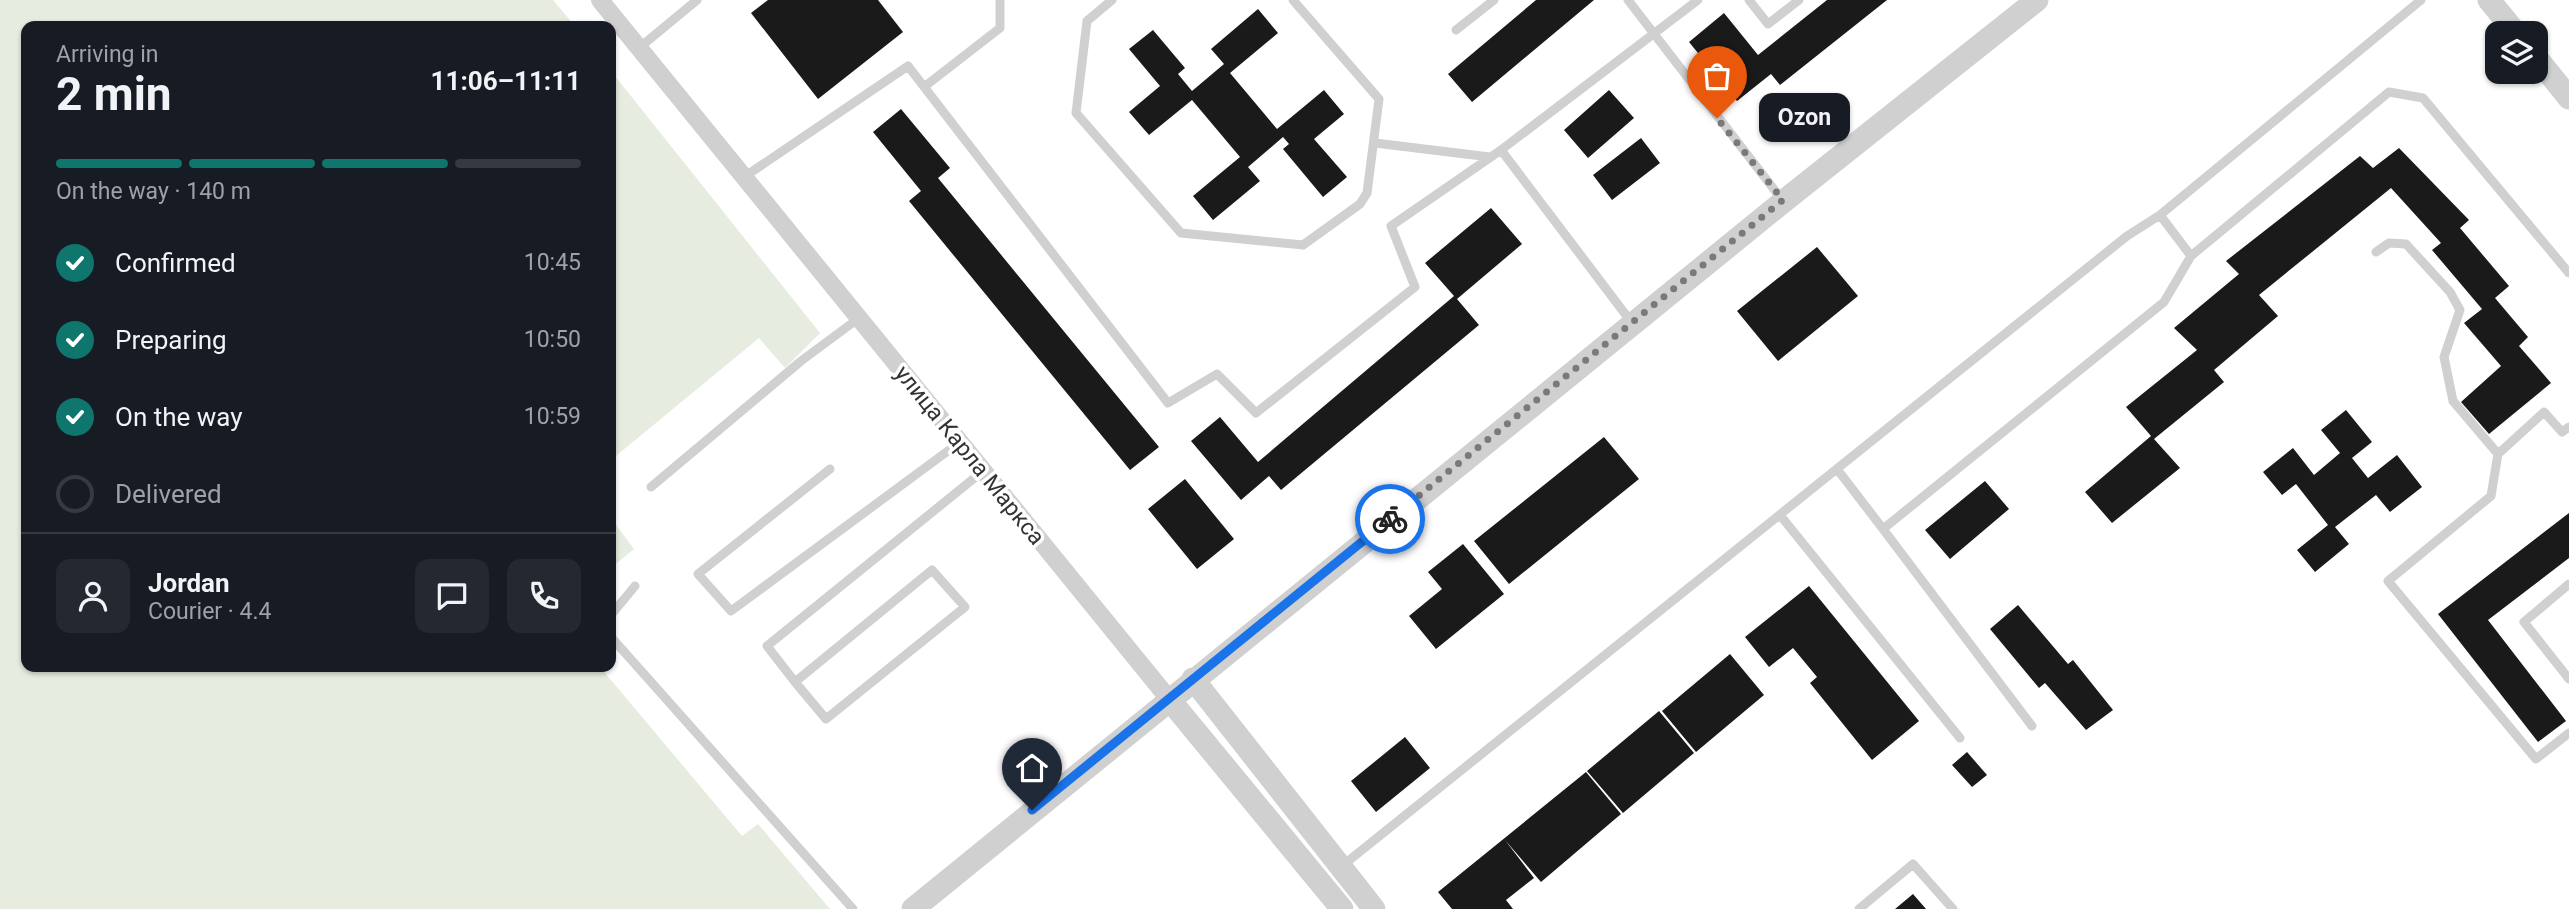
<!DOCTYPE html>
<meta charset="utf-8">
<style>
:root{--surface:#171b24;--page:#242831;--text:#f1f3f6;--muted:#9ea1a6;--line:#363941;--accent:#0f766e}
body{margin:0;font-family:Roboto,sans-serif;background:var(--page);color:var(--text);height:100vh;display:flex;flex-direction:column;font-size:26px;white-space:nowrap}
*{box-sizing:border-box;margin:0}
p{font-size:23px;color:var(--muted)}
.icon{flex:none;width:38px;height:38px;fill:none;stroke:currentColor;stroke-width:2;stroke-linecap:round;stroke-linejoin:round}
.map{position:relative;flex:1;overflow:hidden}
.side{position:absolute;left:21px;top:21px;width:595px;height:651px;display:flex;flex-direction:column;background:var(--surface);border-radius:14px;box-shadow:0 2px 5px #0004}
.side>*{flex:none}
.controls{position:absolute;left:2485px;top:21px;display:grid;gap:14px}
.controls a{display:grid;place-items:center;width:63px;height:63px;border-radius:14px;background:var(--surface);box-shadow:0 2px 5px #0004;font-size:35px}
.pin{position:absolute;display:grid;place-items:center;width:60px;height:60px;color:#fff;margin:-72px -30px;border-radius:50% 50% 50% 0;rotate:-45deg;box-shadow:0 0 7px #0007}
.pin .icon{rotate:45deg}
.courier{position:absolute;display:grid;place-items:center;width:70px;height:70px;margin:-35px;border:5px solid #1a73e8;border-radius:50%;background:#fff;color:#222;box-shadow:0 2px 9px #0007}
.bubble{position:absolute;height:49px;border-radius:14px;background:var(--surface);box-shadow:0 2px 5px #0004;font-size:23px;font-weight:700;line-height:49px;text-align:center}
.summary em{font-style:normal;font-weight:700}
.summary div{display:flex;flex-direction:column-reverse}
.summary{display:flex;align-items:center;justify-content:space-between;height:119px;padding:0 35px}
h1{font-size:46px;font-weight:700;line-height:52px}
.bar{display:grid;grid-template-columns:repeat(4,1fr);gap:10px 7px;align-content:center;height:84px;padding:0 35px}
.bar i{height:9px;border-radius:5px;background:var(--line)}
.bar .on{background:var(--accent)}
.bar p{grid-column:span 4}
.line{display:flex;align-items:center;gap:18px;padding:0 35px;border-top:2px solid var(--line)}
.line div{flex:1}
.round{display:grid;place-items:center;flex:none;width:74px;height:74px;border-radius:14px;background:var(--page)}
ol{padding:0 35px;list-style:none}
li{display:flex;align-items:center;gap:21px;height:77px}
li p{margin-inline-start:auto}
li .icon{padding:7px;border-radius:50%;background:var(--accent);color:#fff;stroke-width:4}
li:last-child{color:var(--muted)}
li i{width:38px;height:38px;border:4px solid var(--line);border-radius:50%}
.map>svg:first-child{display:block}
.green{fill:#e6ecdf}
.building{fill:#1a1a1a}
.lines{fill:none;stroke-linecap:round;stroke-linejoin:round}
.service{stroke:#d0d0d0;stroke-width:9}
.minor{stroke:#d0d0d0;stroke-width:18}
.tertiary{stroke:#d0d0d0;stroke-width:23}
.done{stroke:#7a7a7a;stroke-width:7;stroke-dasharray:0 12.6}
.route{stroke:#1a73e8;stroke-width:9}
.labels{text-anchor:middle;stroke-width:7;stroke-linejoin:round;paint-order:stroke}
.street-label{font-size:23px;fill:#333;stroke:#fff}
</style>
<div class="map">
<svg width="2569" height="909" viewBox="0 0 2569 909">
<rect width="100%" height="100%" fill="#fff"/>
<path class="green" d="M0 0H553L575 26H26V667H600L742 836 758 824 830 909H0Z
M611 71 820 333 785 368 759 338 611 460Z
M611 518 634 549 611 568Z"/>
<path class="building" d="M768 0H878L903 32 818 99 751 13Z
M1536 0H1594L1472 102 1448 74Z
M1827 0H1887L1780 85 1771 74 1737 101 1689 42 1724 13 1758 55Z
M1258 9 1278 33 1230 73 1277 129 1324 90 1344 114 1314 139 1347 177 1323 197 1283 149 1289 144 1283 137 1248 167 1260 181 1213 220 1193 196 1240 157 1192 100 1149 135 1129 112 1160 86 1129 49 1153 30 1185 68 1178 74 1192 91 1224 64 1211 49Z
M1609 90 1634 118 1588 158 1564 130Z
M901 109 950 168 938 178 1159 447 1130 470 909 201 921 191 873 132Z
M1641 138 1660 163 1612 200 1593 175Z
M2399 148 2469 220 2460 228 2509 286 2495 298 2528 337 2519 346 2551 383 2489 434 2461 402 2501 366 2464 323 2482 309 2432 250 2441 243 2391 188 2259 295 2278 316 2214 370 2224 382 2154 439 2180 468 2112 523 2085 492 2151 436 2126 407 2197 350 2174 328 2239 274 2226 261 2360 156 2373 168Z
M1491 208 1522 244 1457 299 1479 325 1281 490 1269 476 1241 500 1191 441 1220 417 1258 462 1454 296 1425 263Z
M1817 247 1858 296 1778 361 1737 311Z
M2346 410 2372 442 2352 458 2368 478 2397 455 2422 487 2390 512 2376 495 2335 527 2349 544 2315 572 2297 550 2328 525 2296 484 2282 495 2263 472 2293 448 2314 475 2340 453 2321 430Z
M1604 437 1639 479 1509 584 1474 541Z
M1185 479 1234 539 1197 569 1148 509Z
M1985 481 2009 509 1950 559 1925 530Z
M2569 513V558L2488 620 2566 721 2538 742 2438 614Z
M1463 544 1504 594 1436 649 1409 616 1442 589 1428 572Z
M1809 586 1919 721 1872 760 1810 683 1817 677 1793 648 1769 667 1745 637Z
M2018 605 2068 664 2073 660 2113 710 2086 730 2045 683 2039 688 1990 629Z
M1730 654 1764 695 1696 752 1662 711Z
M1659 711 1694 753 1623 813 1587 771Z
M1405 737 1430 768 1376 812 1351 781Z
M1967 752 1987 775 1972 787 1952 765Z
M1586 772 1621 814 1541 882 1505 840 1534 878 1506 900 1513 909H1452L1438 892Z
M1913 894 1926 909H1895Z"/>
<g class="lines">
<path class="service" d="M1112 0 1087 21 1076 113 1181 233 1303 245 1360 204 1367 193 1379 99 1293 0
M1628 0 1783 201
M1749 0 1768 24 1799 0
M1456 30 1494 0
M639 48 697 0
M924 87 1000 28V0
M1375 143 1490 157
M1501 150 1632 323
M744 177 908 66 1168 403 1217 374 1256 413 1415 287 1391 226 1501 150 1698 0
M2160 215 2191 256 2389 92 2423 98 2569 273
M2376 252 2389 243 2406 244 2450 292 2460 310 2444 357 2453 401 2498 454
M2569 427 2562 432 2544 412 2498 454 2491 496 2388 581 2536 759 2569 733
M830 469 698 574 731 611 960 442
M1837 469 1883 529 2164 302 2191 256
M651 487 801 361 859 318
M1780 515 1960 738
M1883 529 2032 726
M932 570 965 607 826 719 795 682Z
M2569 584 2524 622 2569 679
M611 615 635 586
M611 637 853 909
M795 682 767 646 983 471
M1342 866 2127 236 2160 215 2421 0
M1859 909 1913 864 1953 909"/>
<path class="minor" d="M600 0 1169 699"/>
<path class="tertiary" d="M2489 0 2516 33
M2536 57 2569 98
M1193 679 1374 909
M1169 699 1342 909
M913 909 1784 201 2037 0"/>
</g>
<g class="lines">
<path class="done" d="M1390 519 1783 200 1717 118"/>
<path class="route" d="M1032 810 1390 519"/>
</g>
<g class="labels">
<g class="street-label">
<text transform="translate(970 455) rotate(51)" y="8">улица Карла Маркса</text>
</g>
</g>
</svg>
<div class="controls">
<a><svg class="icon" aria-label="layers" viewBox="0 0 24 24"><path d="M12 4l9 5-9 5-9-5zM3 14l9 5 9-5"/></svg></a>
</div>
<div class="pin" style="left:1717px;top:118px;background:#ea580c"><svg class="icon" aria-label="bag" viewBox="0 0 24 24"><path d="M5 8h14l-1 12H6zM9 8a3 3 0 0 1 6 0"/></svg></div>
<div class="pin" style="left:1032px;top:810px;background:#1f2937"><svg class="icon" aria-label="home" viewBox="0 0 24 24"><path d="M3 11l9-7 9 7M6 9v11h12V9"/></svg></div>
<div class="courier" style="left:1390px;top:519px"><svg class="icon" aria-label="bike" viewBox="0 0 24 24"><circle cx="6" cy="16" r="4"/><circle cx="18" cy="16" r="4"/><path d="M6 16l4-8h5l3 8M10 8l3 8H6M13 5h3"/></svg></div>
<div class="bubble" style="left:1759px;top:93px;width:91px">Ozon</div>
<section class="side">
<div class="summary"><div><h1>2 min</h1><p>Arriving in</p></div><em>11:06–11:11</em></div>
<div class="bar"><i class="on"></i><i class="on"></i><i class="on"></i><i></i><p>On the way · 140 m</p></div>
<ol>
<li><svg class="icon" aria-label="check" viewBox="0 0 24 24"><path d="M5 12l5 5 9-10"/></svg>Confirmed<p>10:45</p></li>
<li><svg class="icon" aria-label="check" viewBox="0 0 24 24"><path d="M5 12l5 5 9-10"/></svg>Preparing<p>10:50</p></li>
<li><svg class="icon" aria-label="check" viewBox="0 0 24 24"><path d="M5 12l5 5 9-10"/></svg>On the way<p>10:59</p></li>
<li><i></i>Delivered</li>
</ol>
<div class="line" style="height:126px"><a class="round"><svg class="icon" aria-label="person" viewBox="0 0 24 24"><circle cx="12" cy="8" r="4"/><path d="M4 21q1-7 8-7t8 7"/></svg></a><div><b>Jordan</b><p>Courier · 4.4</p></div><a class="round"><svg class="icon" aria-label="chat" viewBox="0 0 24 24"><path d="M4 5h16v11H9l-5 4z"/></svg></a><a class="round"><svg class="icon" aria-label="phone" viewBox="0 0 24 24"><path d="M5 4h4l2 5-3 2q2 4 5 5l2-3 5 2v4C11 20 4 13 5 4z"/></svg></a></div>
</section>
</div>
